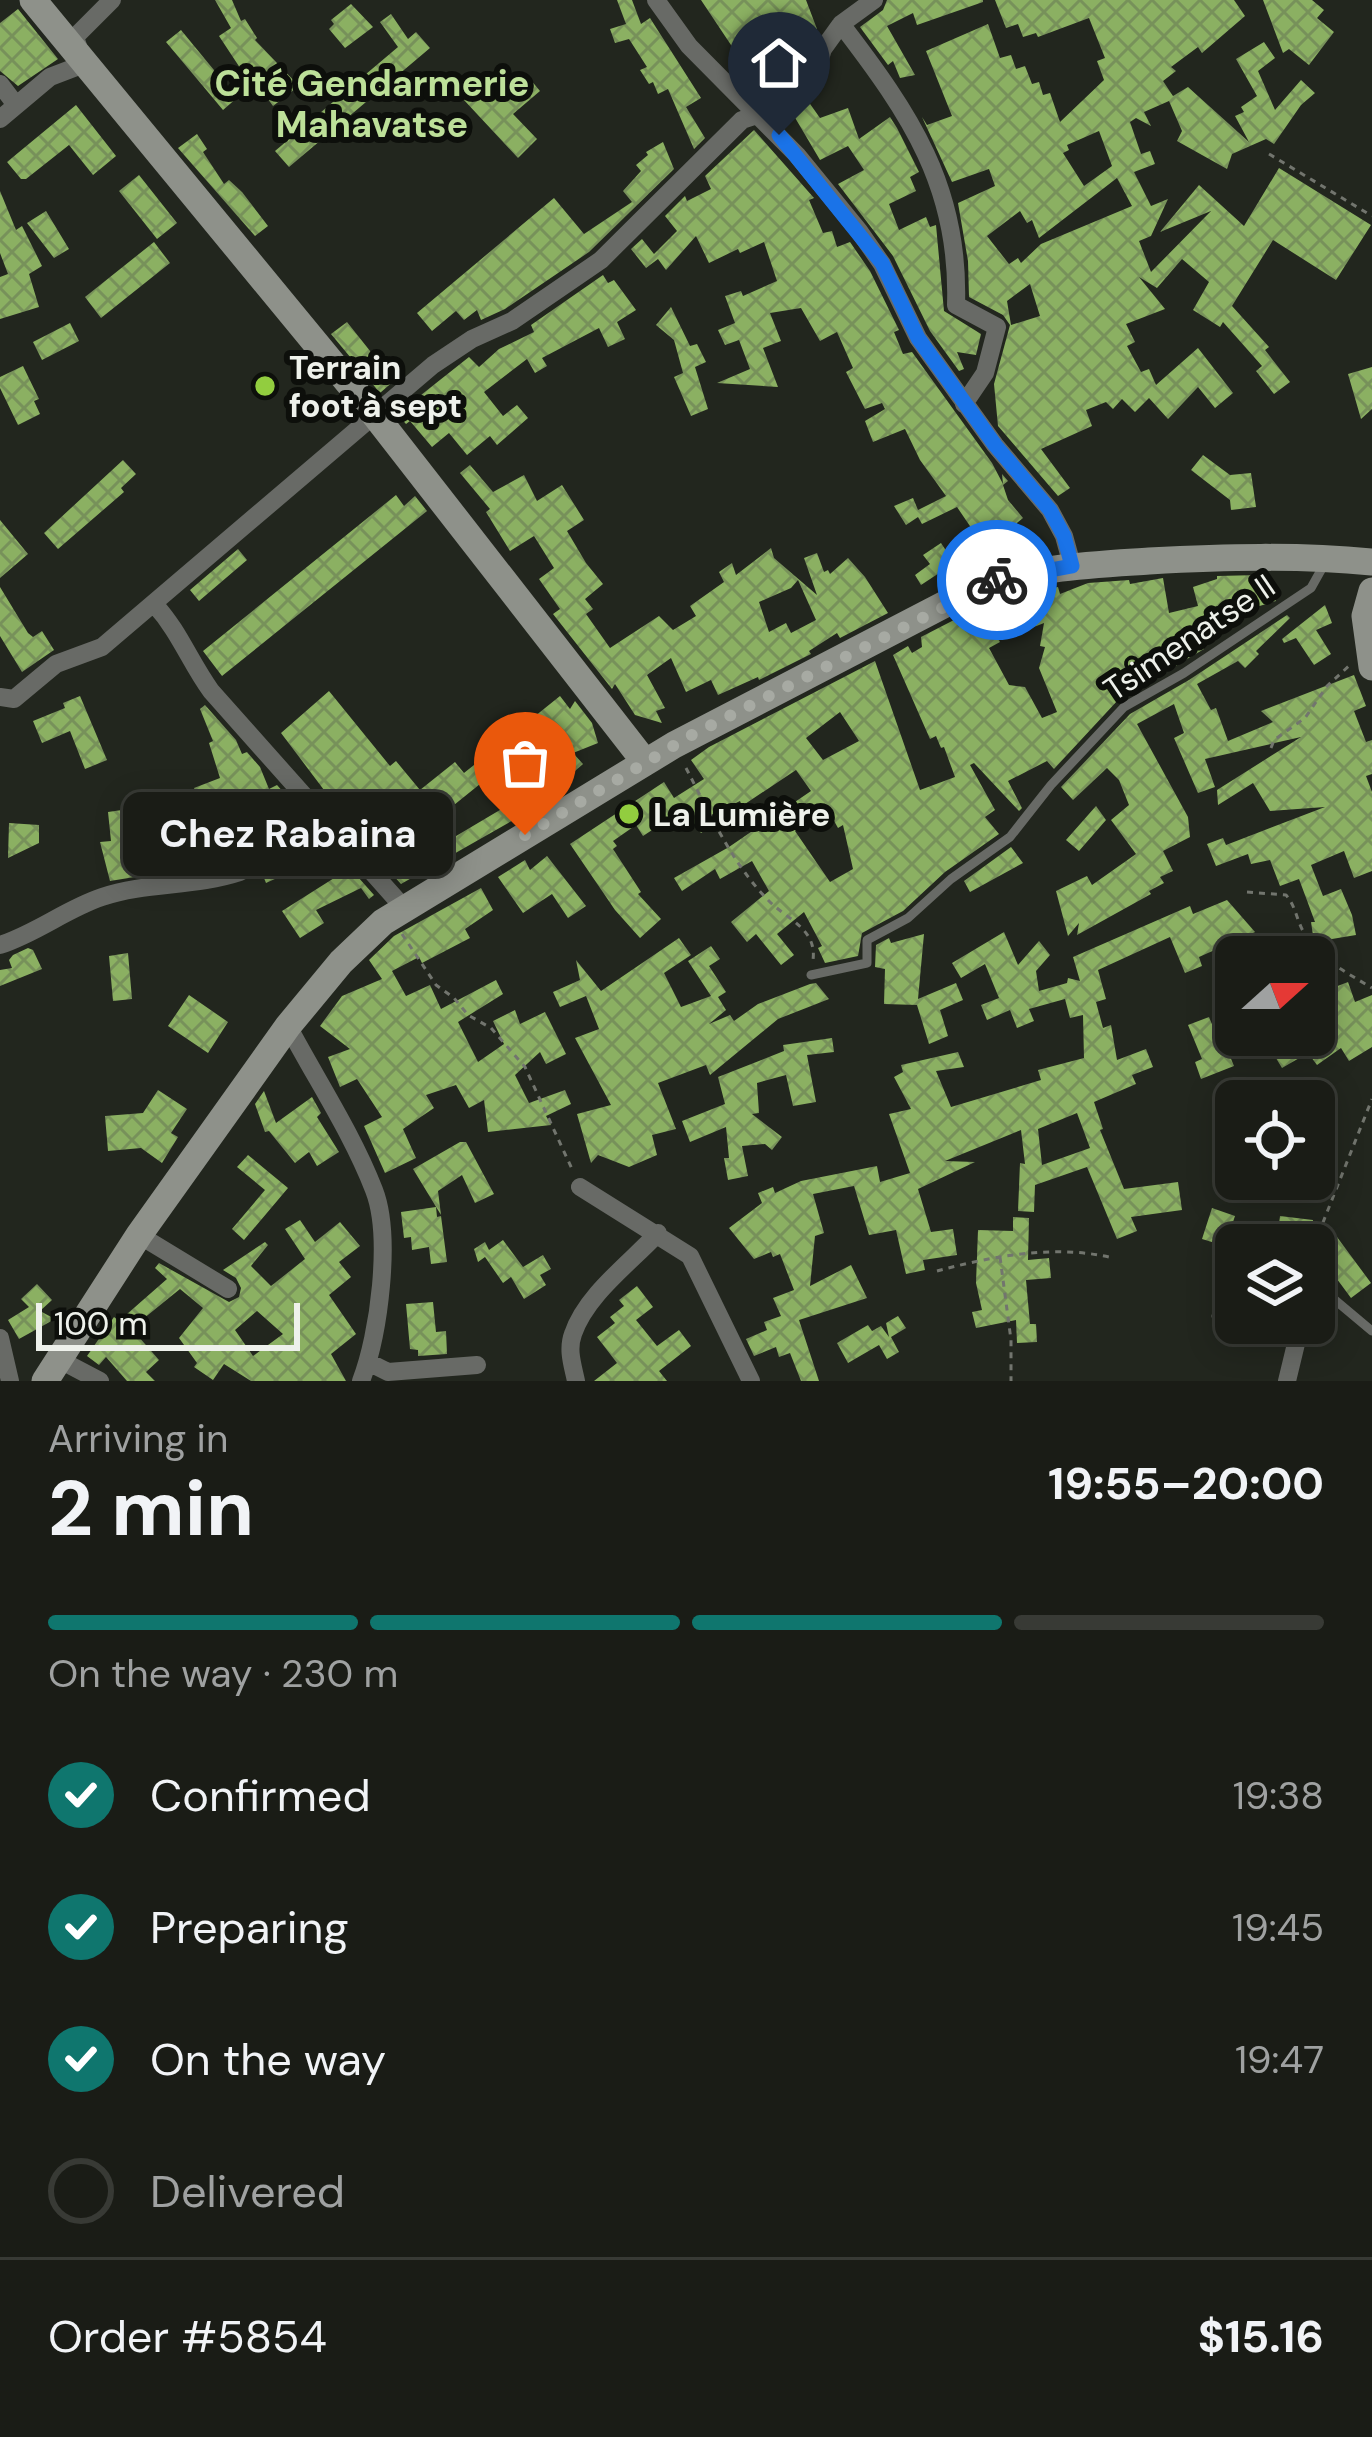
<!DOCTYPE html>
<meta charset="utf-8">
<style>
:root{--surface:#1a1c16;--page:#272923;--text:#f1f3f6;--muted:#9fa1a1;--line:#383a35;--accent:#0f766e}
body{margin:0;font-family:"DM Sans",sans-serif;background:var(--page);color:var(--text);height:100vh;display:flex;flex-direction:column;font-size:45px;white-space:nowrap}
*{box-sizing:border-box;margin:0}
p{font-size:39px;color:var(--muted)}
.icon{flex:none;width:66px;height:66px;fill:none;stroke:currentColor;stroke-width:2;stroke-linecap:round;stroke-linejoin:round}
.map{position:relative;height:1381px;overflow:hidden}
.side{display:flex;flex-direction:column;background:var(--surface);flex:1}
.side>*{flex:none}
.needle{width:78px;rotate:69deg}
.tools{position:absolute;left:1215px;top:936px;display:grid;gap:24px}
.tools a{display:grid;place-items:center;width:120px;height:120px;border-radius:18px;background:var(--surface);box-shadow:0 6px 30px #0003,0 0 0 3px var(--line);font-size:60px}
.scale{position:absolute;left:36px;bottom:30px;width:264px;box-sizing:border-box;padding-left:12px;border:6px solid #eef1eb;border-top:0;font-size:33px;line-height:42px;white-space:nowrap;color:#eef1eb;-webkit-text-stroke:9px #0d0f0b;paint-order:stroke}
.pin{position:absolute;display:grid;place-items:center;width:102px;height:102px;color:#fff;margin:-123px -51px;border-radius:50% 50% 50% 0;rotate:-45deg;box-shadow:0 0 12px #0007}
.pin .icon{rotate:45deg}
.courier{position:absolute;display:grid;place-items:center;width:120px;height:120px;margin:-60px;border:9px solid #1a73e8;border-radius:50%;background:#fff;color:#222;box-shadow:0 3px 15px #0007}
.bubble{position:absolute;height:84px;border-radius:18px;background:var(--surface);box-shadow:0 6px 30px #0003,0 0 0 3px var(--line);font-size:39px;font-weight:700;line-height:84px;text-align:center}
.headline em{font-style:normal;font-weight:700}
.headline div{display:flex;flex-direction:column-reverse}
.headline{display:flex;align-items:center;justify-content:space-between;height:204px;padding:0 48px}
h1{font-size:78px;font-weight:700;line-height:90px}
.bar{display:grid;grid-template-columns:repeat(4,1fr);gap:18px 12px;align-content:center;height:144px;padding:0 48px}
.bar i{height:15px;border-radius:9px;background:var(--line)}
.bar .on{background:var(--accent)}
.bar p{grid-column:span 4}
.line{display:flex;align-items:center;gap:30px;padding:0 48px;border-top:3px solid var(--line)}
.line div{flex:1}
ol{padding:0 48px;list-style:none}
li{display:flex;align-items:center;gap:36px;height:132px}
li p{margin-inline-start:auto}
li .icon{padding:12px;border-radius:50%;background:var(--accent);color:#fff;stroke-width:4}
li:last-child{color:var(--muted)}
li i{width:66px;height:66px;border:6px solid var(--line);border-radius:50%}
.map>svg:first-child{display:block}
.building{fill:url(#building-cross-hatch);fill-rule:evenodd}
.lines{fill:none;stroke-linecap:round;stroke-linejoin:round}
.path{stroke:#72756e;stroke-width:3;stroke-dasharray:6 6;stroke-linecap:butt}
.lane{stroke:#686a66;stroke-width:9}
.street{stroke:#686a66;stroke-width:18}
.secondary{stroke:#8e918a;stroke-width:27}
.done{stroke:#a7aaa3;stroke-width:12;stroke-dasharray:0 21.6}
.route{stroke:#1a73e8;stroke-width:15}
.poi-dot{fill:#92cd3f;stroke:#0d0f0b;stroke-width:4.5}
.labels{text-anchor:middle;stroke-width:12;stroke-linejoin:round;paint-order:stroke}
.poi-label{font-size:33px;font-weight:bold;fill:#eef1eb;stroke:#0d0f0b;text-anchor:start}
.street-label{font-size:33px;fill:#eef1eb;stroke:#0d0f0b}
.neighbourhood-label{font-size:36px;font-weight:bold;fill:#bde099;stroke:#0d0f0b}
</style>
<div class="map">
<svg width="1372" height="1381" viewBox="0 0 1372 1381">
<defs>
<pattern id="building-cross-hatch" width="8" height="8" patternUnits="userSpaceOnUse" patternTransform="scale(3)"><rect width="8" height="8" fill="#8bb062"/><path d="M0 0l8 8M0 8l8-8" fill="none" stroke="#77915a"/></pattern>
</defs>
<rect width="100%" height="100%" fill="#22261e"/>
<path class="building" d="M215 0H232L241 21 245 19 257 38 255 40 299 86 273 106 256 83 252 86 219 36 231 28Z
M617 0H632L641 24 650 18 701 98 686 107 705 138 694 149 668 89 658 94 653 82 649 84 640 70 647 67 629 39 615 43 610 29 626 24Z
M701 0H806L817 29 808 33 813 40 804 65 783 88 768 69 763 73 748 56 741 60Z
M887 0H983V2L917 25 913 13 887 26 915 75 900 78 893 61 888 65 860 27 883 10Z
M995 0H1234L1245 16 1202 53 1198 47 1171 67 1176 71 1163 81 1173 96 1188 87 1249 142 1235 116 1244 112 1241 107 1257 96 1236 59 1264 42 1275 58 1258 71 1275 110 1301 80 1315 93 1301 105 1274 144 1266 139 1232 154 1227 169 1177 141 1182 131 1169 101 1144 112 1151 126 1136 118 1130 122 1141 154 1150 151 1155 164 1134 172 1151 206 1168 199 1151 236 1139 241 1151 272 1211 211 1160 232 1199 185 1244 226 1279 168 1371 225 1336 280 1273 240 1232 306 1269 347 1265 350 1290 382 1274 394 1256 371 1262 366 1223 322 1220 327 1193 310 1209 282 1182 259 1157 288 1139 277 1165 309 1126 324 1135 342 1127 346 1141 372 1149 369 1156 385 1198 348 1233 393 1215 408 1198 387 1168 419 1149 398 1135 412 1122 399 1113 409 1106 402 1086 410 1092 426 1041 449 1070 488 1058 496 998 426 994 384 1010 325 1003 315 969 297 968 261 958 203 995 186 989 169 952 182 922 117 927 125 952 116 926 51 988 24 1000 58 1011 55 1016 69 1025 66 1032 84 1039 82 1043 95 1050 93 1060 122 1104 80 1097 61 1105 58 1089 18 1038 37 1036 33 1023 37 1018 24 1006 28ZM1099 131 1112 166 1084 186 1063 153 1069 150 1067 145ZM1117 178 1132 206 1041 244 1021 263 1018 258 1009 264 987 236 1020 211 1027 223 1032 220 1039 238ZM1030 284 1040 316 1011 325 1007 301Z
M1263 0H1312L1324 10 1317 18 1334 32 1309 65 1289 49 1283 53Z
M351 4 373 27 345 48 329 29 334 24 331 20Z
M18 9 58 59 18 86 0 71V23Z
M391 14 408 39 416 32 430 48 289 167 275 151 398 47 380 22Z
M181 30 237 98 223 110 166 42Z
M530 79 540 91 513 114 537 139 518 158 464 100 484 82 503 102Z
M808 101 820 118 848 108 859 139 890 117 897 128 919 172 910 177 916 191 889 204 899 230 926 217 930 227 936 225 944 311 981 334 976 355 957 352 964 369 959 371 930 331 893 256 838 184 864 170 848 146 820 160 794 116Z
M76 105 116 156 93 175 69 145 26 179H21L7 162Z
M754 130 814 198 809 200 823 233 832 231 837 247 850 242 870 271 899 330 894 332 903 354 912 352 992 463 1003 484 1002 474 1008 481 1003 485 1008 500 1023 518 1002 535 1022 556 964 574 956 562 921 585 915 575 930 564 923 555 941 543 947 552 974 532 957 507 922 524 918 517 906 525 894 506 913 498 918 510 946 496 920 460 905 429 873 442 865 421 885 409 882 403 865 409 846 372 853 368 837 332 820 341 801 308 770 313 781 341 763 348 778 387 717 383 750 369 739 340 725 345 718 330 735 323 725 296 741 291 743 296 777 281 764 242 740 253 738 249 709 263 696 236 666 270 658 259 646 268 631 249 642 239 654 254 677 231 665 216 685 196 687 201 711 189 705 176Z
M197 134 207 149 203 152 224 184 229 180 242 192 268 226 255 236 178 148Z
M663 142 674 169 589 252 505 309 481 320 477 310 464 320 456 311 432 331 417 313 554 198 584 234 632 202 623 191 641 171 636 165 648 155 646 152Z
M139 175 177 223 157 239 119 191Z
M0 191 16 230 22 226 42 266 29 274 39 307 0 319V277L8 274 0 253Z
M46 211 69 249 54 258 27 223Z
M154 242 170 263 101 318 85 297Z
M603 275 608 283 614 280 636 310 617 322 625 339 608 347 599 328 542 358 547 366 535 373 527 359 484 392 503 416 517 405 528 418 497 445 490 436 467 455 449 433 432 447 410 421 406 424 397 414 469 357 479 367 499 349 534 332 531 325Z
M671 307 690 346 697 344 706 362 695 367 708 409 691 416 674 377 683 373 674 340 656 325Z
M347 322 382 366 393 358 404 372 380 393 331 334Z
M70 323 79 341 42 360 33 342Z
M23 366 39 399 34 401 40 414 18 425 0 388V377Z
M1372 367V409L1361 419 1348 374Z
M1203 455 1230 475 1251 473 1256 507 1231 510 1230 500 1191 470Z
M123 460 136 474 121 488 124 492 58 549 44 533Z
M470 465 493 492 524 475 537 501 562 485 584 520 567 531 586 563 603 584 585 599 593 609 586 614 610 648 659 616 673 630 696 616 690 606 724 582 719 572 732 563 736 575 771 548 774 558 817 595 804 558 817 553 824 572 828 570 830 574 848 558 865 577 888 613 840 638 837 633 809 651 811 654 759 680 758 677 718 695 711 680 686 692 671 658 647 675 665 708 656 711 662 723 635 715 615 684 612 689 553 614 560 609 539 579 554 568 534 536 510 551 486 512 490 509 460 473ZM798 580 816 620 791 633 786 623 769 632 759 602 791 588Z
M396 495 404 506 415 496 427 511 222 676 203 651Z
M0 520 28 554 0 578Z
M238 549 247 560 199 601 190 590Z
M1259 575 1276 601 1200 624 1204 649 1118 700 1054 769 1047 761 1008 781 1022 808 1019 811 974 763 970 765 995 810 985 817 999 834 945 872 903 911 862 933 858 956 825 963 818 948 822 946 804 912 777 934 794 955 781 965 756 934 747 942 731 922 769 891 752 861 720 879 715 869 682 891 674 878 729 847 811 791 796 770 742 806 740 801 709 816 715 824 701 833 684 809 643 836 636 825 613 841 617 846 613 849 641 892 638 894 661 919 640 938 615 910 570 844 664 782 674 798 704 779 691 760 709 747 875 661 920 790 955 777 944 747 941 748 936 736 930 739 893 655 908 646 912 653 922 647 921 637 983 605 1023 593 1058 587 1060 594 1088 583 1129 580 1130 584 1163 578 1169 613 1198 606 1193 587 1217 579V576ZM1016 613 1024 631 1044 623 1040 646 1045 647 1039 668 1057 712 1042 718 1025 687 1009 685 989 648 1000 642 991 625ZM840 712 859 741 823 760 806 738ZM828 810 838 828 843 825 853 869 830 882 795 831Z
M0 587 28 633 33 637 42 631 54 650 22 672 0 636Z
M1325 605 1332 623 1316 630 1331 654 1314 665 1296 638 1284 643 1282 639Z
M1287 615 1290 618 1256 651 1259 654 1245 668 1238 661 1197 684 1211 710 1216 708 1228 741 1273 722 1261 711 1354 675 1366 706 1354 711 1366 742 1372 740V774L1366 776 1372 792V871L1354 878 1344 851 1311 865 1323 896 1341 889 1352 915 1356 935 1314 942 1311 922H1315L1299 879 1280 886 1270 860 1251 864 1248 854 1216 866 1207 844 1223 838 1226 845 1325 807 1270 811 1253 783 1218 805 1217 790 1301 737 1205 759 1215 787 1198 793 1174 738 1184 733 1174 704 1137 724 1188 817 1190 837 1163 851 1173 871 1160 877 1164 883 1149 891 1151 894 1077 935 1079 923 1068 936 1056 891 1087 876 1092 885 1136 854 1111 820 1129 805 1119 780 1107 768 1073 800 1061 787 1130 714 1189 680Z
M329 691 390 766 396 761 420 790 455 762 464 773 560 696 570 709 575 701 592 723 598 743 573 753 583 764 567 778 571 784 559 794 401 884 392 874 554 778 531 750 488 784 485 780 382 863 373 853 387 844 383 836 364 843 281 733Z
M80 696 107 760 85 769 70 731 42 743 33 721 65 708 63 703Z
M205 705 236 740 242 754 247 752 260 767 269 789 277 785 320 834 328 855 266 883 252 848 227 858 223 847 172 871 110 881 100 842 111 841 108 812 136 808 167 795 185 839 211 829 194 788 220 778 209 743 213 741 200 709Z
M1096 806 1106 820 1079 851 1066 840Z
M9 823 39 825V843L8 858Z
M1011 847 1023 863 970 892 964 881Z
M547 856 586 906 568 918 552 894 523 913 498 877 525 860 530 870Z
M350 868 374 895 369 899 361 888 316 910 324 923 300 938 282 911Z
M481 888 493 910 465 929 470 938 422 963 419 957 392 971 406 996 430 985 441 1009 496 980 503 994 458 1022 478 1062 504 1044 493 1021 515 1010 520 1024 545 1012 566 1054 546 1064 540 1052 515 1075 529 1103 565 1090 571 1104 546 1116 551 1125 488 1132 484 1100 469 1108 456 1085 426 1095 434 1108 403 1129 416 1158 385 1173 364 1126 382 1117 357 1079 340 1087 328 1057 350 1049 320 1026 342 996 382 979 369 960 394 936Z
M1227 900 1255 932 1199 957 1202 966 1185 973 1170 937 1098 970 1106 999 1096 1002 1103 1028 1111 1025 1117 1060 1146 1049 1153 1067 1132 1075 1136 1084 1094 1102 1103 1129 1100 1130 1124 1189 1178 1182 1182 1210 1131 1217 1137 1231 1117 1239 1087 1167 1035 1185 1034 1212 1018 1211 1020 1163 1025 1164 1021 1130 945 1161 975 1162 918 1189 931 1232 953 1229 957 1255 923 1260 925 1270 906 1274 896 1230 869 1235 854 1186 813 1194 824 1233 815 1236 810 1286 851 1265 867 1298 799 1320 819 1381H801L790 1353 779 1357 776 1347 754 1356 746 1339 767 1330 764 1322 781 1316 773 1298 794 1290 780 1254 773 1257 771 1252 754 1259 729 1228 762 1203 758 1193 773 1187 775 1193 801 1181 877 1166 880 1182 910 1173 889 1114 911 1109 894 1077 903 1072 901 1065 958 1052 964 1067 936 1071 951 1107 1041 1080 1038 1070 1084 1058 1083 1015 1070 1018 1065 999 1029 1009 1034 1021 1017 1028 1010 1010 987 1020 981 1005 999 998 985 964 961 978 952 963 1004 932 1018 965 1039 941 1050 955 1036 971 1039 991 1067 983 1068 978 1080 981 1073 957 1190 906 1193 914ZM1077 1113 1090 1148 1042 1165 1038 1129Z
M924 934 918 999 956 983 963 1000 940 1010 948 1036 929 1044 917 1005 884 1004 885 969 875 967 876 945 889 938 891 943Z
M679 938 691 955 664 973 681 1007 711 996 688 961 711 946 720 959 709 966 726 992 718 997 726 1010 709 1024 730 1015 734 1021 758 1004 810 984 816 983 829 999 778 1019 710 1075 706 1065 658 1083 676 1129 652 1135 657 1155 629 1167 598 1155 591 1163 577 1114 611 1105 575 1038 599 1029 586 996 560 1007 553 992 580 980 576 960 601 991Z
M28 948 33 950 42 969 0 986V970L12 968 9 960 13 955Z
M128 953 132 999 113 1001 109 956Z
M1348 982 1355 1002 1372 995V1047L1349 1061 1341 1048 1317 1065 1308 1053 1282 1068 1262 1035H1314V1007L1324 1004 1322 992Z
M189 995 228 1022 208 1053 168 1026Z
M1209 1017 1223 1051 1227 1049 1234 1066 1201 1079 1195 1062 1202 1059 1188 1025Z
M832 1038 834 1052 807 1055 816 1102 793 1106 786 1075 757 1083 759 1113 752 1114 782 1137 772 1150 765 1144 742 1146 748 1176 728 1180 724 1158H729L726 1127 690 1142 682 1121 725 1104 718 1077 784 1051 783 1045Z
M158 1090 187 1109 171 1133 178 1137 162 1163 141 1148 108 1151 105 1116 143 1113Z
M264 1091 276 1123 312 1097 321 1113 317 1117 339 1152 317 1166 309 1152 295 1163 269 1131 265 1132 255 1104Z
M460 1142H466L494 1194 475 1203 462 1175 438 1191 441 1215 413 1169Z
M248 1155 288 1188 244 1240 232 1229 265 1190 237 1167Z
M436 1207 437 1217 441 1216 447 1262 431 1264 429 1247 412 1250 411 1237 404 1238 401 1212Z
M1212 1208 1235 1216 1225 1246 1202 1239Z
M1280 1216 1313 1220 1311 1245H1248V1236L1278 1232Z
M1013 1217 1029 1218 1028 1260 1049 1258 1051 1278 1026 1280 1030 1324H1036L1037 1342 1017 1343 1016 1320 976 1328 972 1312 982 1310 976 1283 978 1230 1013 1231Z
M300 1220 315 1242 340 1222 360 1246 339 1262 351 1277 329 1295 356 1334 331 1354 346 1381H251L224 1364 213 1380 194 1367 197 1363 179 1338 203 1308 180 1289 143 1319 149 1325 138 1336 159 1360 146 1372 155 1381H127L106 1357 99 1365 87 1356 114 1317 119 1321 167 1279 155 1268 159 1263 229 1302 239 1297 241 1288 236 1278 223 1270 265 1242 268 1245 251 1266 271 1286 305 1259 285 1229ZM257 1311 283 1334 253 1356 235 1330Z
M1337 1237 1371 1283 1351 1298 1317 1252Z
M503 1240 523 1267 543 1255 551 1269 540 1275 546 1285 524 1299 511 1277 503 1283 485 1257 478 1262 474 1249 485 1242 489 1250Z
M37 1284 52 1300 40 1311 55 1319 19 1339 8 1320 29 1307 21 1299Z
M637 1286 653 1307 636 1320 657 1346 679 1330 691 1346 659 1371 667 1381H594L617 1363 597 1337 615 1323 610 1317 624 1306 619 1300Z
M433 1302 436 1332 446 1331 447 1354 418 1356V1350L410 1349 406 1304Z
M898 1316 906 1328 891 1337 899 1352 887 1359 879 1345 848 1363 837 1343 868 1325 872 1331 881 1326 889 1337 886 1323Z"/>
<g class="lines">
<path class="path" d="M1269 154 1372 216
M1271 748 1274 740 1305 718 1327 686 1350 665
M686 768C710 814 733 866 771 903 789 920 817 930 813 960
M1247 892 1286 895C1296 907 1296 918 1303 931 1318 959 1346 972 1372 988
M402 934 436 985 454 998 468 1015 491 1028 525 1067 572 1169
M1314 1245 1372 1099
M1000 1257 1011 1340V1381
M937 1271C993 1256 1056 1244 1113 1258"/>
<path class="lane" d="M811 975 867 963V940L908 918 951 879 1010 837 1051 785 1124 707 1184 673 1311 588 1325 563
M1314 1288 1329 1295 1372 1331
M1216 1316 1236 1307"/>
<path class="street" d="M656 0 689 46 797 155 859 231 882 264 918 338 995 445 1050 510 1064 536 1072 565
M841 24C910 114 960 187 956 305L997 327 985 373 964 404
M0 84 16 105
M0 119 50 77 84 64 75 37 112 0
M155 605C179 631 190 662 211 691L404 908
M0 697 14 699 56 664 102 647 433 365 472 339 512 321 601 260 742 120 785 106 816 72 823 49 841 24 874 0
M0 945C37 933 66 909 102 897 146 882 195 887 240 872
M288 1026C316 1079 352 1133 374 1190 392 1236 379 1335 361 1381
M580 1187 690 1256 751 1381
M139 1235 228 1289
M0 1338 10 1381
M60 1360 100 1381
M368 1362 388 1372 477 1365
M576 1381C573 1366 567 1350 573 1334 586 1295 630 1263 658 1233
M1287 1381 1301 1323"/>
<path class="secondary" d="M33 0 374 414 645 762
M1372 591 1365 616 1372 667
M45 1381 139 1235 288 1026 341 962 383 922 674 745 976 588C1033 567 1089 565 1149 561 1224 557 1298 555 1372 562"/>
</g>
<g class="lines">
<path class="done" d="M525 835 690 736 997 580"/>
<path class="route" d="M779 135 882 263 918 338 995 445 1050 510 1064 536 1072 566 997 580"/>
</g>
<g class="poi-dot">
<circle cx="265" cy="386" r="12"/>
<circle cx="629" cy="814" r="12"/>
</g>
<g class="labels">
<g class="poi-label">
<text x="289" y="379">Terrain<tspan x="289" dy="38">foot à sept</tspan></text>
<text x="653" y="826">La Lumière</text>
</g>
<g class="street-label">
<text transform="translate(1189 637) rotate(-34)" y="12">Tsimenatse II</text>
</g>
<g class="neighbourhood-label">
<text x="372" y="96">Cité Gendarmerie<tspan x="372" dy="41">Mahavatse</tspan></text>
</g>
</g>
</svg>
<div class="tools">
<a><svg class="needle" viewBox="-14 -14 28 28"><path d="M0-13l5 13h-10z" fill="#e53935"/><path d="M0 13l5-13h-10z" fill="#9fa1a1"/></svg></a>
<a><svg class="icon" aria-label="locate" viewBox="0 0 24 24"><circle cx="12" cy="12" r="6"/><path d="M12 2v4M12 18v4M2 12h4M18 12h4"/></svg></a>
<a><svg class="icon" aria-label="layers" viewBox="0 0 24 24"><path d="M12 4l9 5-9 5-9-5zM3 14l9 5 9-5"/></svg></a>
</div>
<div class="scale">100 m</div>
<div class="pin" style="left:525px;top:835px;background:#ea580c"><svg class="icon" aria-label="bag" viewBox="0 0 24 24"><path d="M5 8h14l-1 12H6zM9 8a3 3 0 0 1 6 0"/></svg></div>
<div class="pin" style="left:779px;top:135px;background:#1f2937"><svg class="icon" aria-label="home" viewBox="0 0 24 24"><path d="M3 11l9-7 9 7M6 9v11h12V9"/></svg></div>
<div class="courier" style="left:997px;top:580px"><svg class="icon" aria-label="bike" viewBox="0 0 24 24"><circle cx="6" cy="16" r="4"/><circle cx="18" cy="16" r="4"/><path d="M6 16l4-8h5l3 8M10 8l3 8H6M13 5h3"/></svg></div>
<div class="bubble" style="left:123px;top:792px;width:330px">Chez Rabaina</div>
</div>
<section class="side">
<div class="headline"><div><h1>2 min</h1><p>Arriving in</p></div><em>19:55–20:00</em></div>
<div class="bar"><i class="on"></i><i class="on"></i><i class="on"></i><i></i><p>On the way · 230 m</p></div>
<ol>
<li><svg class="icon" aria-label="check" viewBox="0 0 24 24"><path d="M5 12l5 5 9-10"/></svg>Confirmed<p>19:38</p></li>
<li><svg class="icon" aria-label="check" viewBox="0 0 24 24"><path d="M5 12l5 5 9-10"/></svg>Preparing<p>19:45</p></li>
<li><svg class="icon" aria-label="check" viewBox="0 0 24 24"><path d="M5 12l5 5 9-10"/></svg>On the way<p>19:47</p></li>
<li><i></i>Delivered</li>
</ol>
<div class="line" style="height:156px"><div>Order #5854</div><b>$15.16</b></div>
</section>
